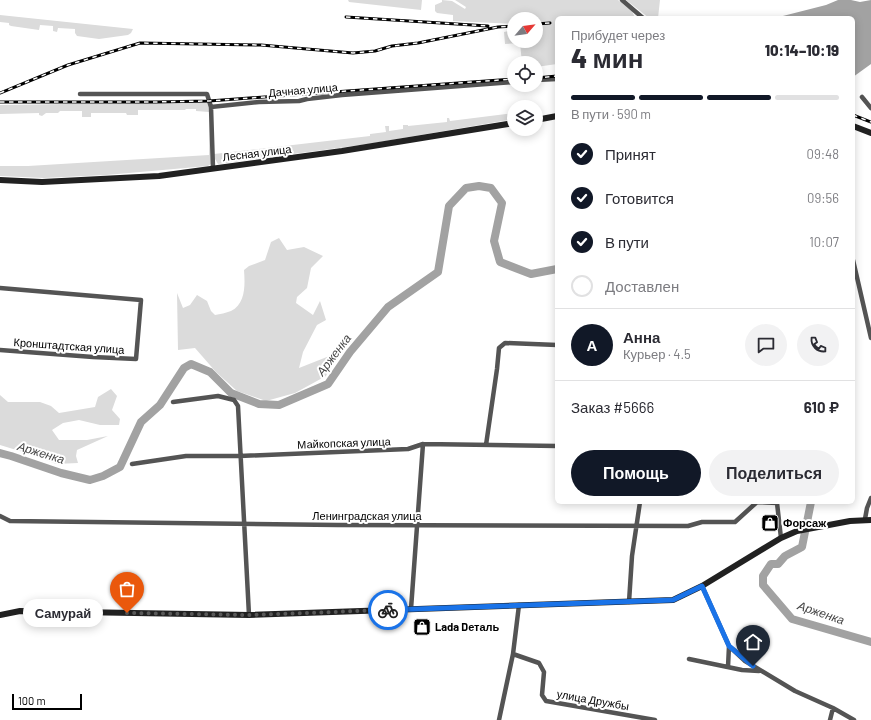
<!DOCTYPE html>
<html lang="ru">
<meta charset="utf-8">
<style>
:root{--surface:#fff;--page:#f2f2f3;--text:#2b2b33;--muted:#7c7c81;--line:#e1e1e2;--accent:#111827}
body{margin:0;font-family:Barlow,sans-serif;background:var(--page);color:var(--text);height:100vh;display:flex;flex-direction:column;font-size:15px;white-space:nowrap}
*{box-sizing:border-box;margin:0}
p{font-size:13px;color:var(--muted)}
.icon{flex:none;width:22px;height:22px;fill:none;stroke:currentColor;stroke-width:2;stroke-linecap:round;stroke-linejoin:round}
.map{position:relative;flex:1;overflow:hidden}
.details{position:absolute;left:555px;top:16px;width:300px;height:488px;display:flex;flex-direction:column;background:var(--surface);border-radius:6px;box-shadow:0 2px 10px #0003}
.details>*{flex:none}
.needle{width:26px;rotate:62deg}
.fabs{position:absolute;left:507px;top:12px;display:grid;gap:8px}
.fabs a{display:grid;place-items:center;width:36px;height:36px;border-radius:50%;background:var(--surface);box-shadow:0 2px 10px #0003;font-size:20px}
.scale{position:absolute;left:12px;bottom:10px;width:70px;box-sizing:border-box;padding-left:4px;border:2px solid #000;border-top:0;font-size:11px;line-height:14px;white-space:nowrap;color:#000;-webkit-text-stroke:3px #fff;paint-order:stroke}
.pin{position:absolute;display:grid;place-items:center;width:34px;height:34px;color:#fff;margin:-41px -17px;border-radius:50% 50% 50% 0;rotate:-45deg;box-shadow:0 0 4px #0007}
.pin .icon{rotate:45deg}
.courier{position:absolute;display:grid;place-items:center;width:40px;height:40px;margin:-20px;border:3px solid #1a73e8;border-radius:50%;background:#fff;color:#222;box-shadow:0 1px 5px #0007}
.bubble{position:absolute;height:28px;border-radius:14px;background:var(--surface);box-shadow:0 2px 10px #0003;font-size:13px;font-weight:800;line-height:28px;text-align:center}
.head em{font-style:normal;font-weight:800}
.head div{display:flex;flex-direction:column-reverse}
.head{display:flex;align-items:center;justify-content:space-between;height:68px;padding:0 16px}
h1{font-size:26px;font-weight:800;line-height:30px}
.bar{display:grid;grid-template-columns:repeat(4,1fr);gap:6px 4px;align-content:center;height:48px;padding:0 16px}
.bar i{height:5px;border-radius:3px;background:var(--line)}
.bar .selected{background:var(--accent)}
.bar p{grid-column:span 4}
.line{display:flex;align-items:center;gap:10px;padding:0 16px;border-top:1px solid var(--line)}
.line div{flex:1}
.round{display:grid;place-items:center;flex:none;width:42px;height:42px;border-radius:21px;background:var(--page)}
ol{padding:0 16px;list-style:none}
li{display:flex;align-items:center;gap:12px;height:44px}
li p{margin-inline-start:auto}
li .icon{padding:4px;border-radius:50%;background:var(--accent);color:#fff;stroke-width:4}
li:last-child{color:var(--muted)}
li i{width:22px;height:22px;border:2px solid var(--line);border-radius:50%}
.action{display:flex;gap:8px;margin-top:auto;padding:8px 16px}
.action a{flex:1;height:46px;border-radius:24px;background:var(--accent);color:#fff;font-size:16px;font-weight:800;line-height:46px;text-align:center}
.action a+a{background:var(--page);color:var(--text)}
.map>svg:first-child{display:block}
.green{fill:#dbdbdb}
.water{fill:#a2a2a2}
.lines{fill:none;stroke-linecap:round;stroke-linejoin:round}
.river{stroke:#a2a2a2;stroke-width:8}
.street{stroke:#545454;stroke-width:4.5}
.secondary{stroke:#212121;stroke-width:6}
.rail-casing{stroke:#000;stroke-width:3}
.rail{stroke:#fff;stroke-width:1.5;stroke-dasharray:4.5;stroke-linecap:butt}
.done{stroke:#595959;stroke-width:4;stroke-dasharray:0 7.2}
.route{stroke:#1a73e8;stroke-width:5}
.labels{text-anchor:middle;stroke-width:4;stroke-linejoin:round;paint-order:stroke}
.street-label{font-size:11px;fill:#000;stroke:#fff}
.poi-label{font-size:11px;font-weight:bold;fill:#000;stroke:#fff;text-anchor:start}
.water-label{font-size:12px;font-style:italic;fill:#434343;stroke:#fff}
</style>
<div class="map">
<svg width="871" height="720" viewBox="0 0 871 720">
<rect width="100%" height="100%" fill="#fff"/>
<path class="green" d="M348 0H422L421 10 349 2Z
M442 0 452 1 465 9 466 7 455 0H618L632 11 635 18H557V64L536 67V63H522L520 43 505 44 504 32 514 30V41H536V19H514V24L453 21V15L437 13 435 11V5L442 2Z
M626 0H660L658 18H649Z
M0 15 133 29 131 33 128 35 99 39 77 36 75 33V29L58 28 57 32 53 31V26L40 25 39 30 11 26 9 25V23L0 22Z
M208 102 210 109 211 164 208 166 106 175 44 178 0 176V166H28L209 155V112L196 111V109H186L185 110H138V115H127L126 113H91V117H82V111H60L58 113H46L42 116 39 115V113L0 114V105Z
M514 113V119L368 144 218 164 215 159 214 154 370 136V134L386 132 385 126H389V131L403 129V125H408V126L447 122V118H449L450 121Z
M279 238 287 250 304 247 323 256 311 268 307 288 297 297 296 303 313 315 320 301 326 320 317 325 303 352 299 368 337 353 326 376 295 393 266 401 237 391 216 372 195 348 178 350 177 293 183 308 190 305 197 295 207 301 211 311 215 315C220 314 226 313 231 311 246 304 245 284 244 270L249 266 265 260 271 242Z
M111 389 117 396 112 410 120 419 119 425H100L79 420 63 423 52 430 59 440H87L108 436 77 450 76 456 78 463 56 464 36 456 0 445V395L8 402H40L51 406 59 413 95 407 98 397Z"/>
<path class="water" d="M838 0H851L860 2 871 0V64L853 77V18H775L826 5Z"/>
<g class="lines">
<path class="river" d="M0 453 11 456 61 473 90 480 103 476 120 467 141 422 160 405 184 368 191 364 210 372 231 393 259 404 279 405 328 384 350 352 388 307 438 272 449 206 466 188 479 186 491 188 502 203 494 241 500 262 531 274 557 269
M811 502 802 547 785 556 778 564H771L763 576V585L792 619 871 642"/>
<path class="street" d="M622 0 643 18
M536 80 557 79
M80 94H207L211 107 259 102 299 101 307 99 342 95 514 82
M862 97 871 108
M211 107 213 168
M853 260 871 338
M0 288 141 300 136 359 93 357 0 350
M173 402 218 396 234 400 238 406 249 615
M486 445 497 369 499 348 505 343 557 345
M132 464 186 456H240L408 449 423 444 557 446
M757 502 777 503 781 538
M0 516 10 521 337 525 688 526 702 522H735L757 502
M865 519 867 508 871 498
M702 586 729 646 745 661 795 691 833 708 854 720
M629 602 632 556 640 502
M411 609 423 444
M513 654 539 663 544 672 542 695 546 701 655 720
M689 659 742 670 759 671
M728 667 729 646
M499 720 513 654 519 605
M830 720 833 708"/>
<path class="secondary" d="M536 120 557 116
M853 126 871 133
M0 180 42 182 159 176 342 151 514 123
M0 615 20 611 249 615 673 600 702 586 781 538 797 531 850 521 871 520"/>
<defs>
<path id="rail" d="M346 17 488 26
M536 24 550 23
M536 78 557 76
M0 93 68 65 140 43 261 45 353 53 375 51 392 46 418 43 498 27 514 26
M0 102H155L209 101 514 79
M853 115 871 122"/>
</defs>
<use href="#rail" class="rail-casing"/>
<use href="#rail" class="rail"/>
</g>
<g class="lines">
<path class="done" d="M127 613 249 615 388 610"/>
<path class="route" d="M388 610 673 600 702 586 729 646 753 666"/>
</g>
<defs>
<symbol id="shop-square" viewBox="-11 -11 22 22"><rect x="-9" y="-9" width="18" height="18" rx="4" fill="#000" stroke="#fff"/><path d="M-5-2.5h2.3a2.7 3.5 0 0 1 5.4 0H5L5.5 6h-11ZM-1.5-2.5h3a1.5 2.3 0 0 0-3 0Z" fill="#fff"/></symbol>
</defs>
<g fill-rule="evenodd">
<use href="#shop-square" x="760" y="513" width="20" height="20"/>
<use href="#shop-square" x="412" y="617" width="20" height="20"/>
</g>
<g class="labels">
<g class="street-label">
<text transform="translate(303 90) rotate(-5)" y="4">Дачная улица</text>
<text transform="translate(257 153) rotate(-7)" y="4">Лесная улица</text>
<text transform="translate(69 346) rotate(4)" y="4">Кронштадтская улица</text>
<text transform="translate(344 443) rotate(-2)" y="4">Майкопская улица</text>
<text x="367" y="520">Ленинградская улица</text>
<text transform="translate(593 700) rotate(10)" y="4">улица Дружбы</text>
</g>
<g class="poi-label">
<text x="783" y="527">Форсаж</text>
<text x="435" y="631">Lada Dеталь</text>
</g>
<g class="water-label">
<text transform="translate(334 355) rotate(-53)" y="4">Арженка</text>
<text transform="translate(41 453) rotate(17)" y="4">Арженка</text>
<text transform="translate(821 613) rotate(19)" y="4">Арженка</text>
</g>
</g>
</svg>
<div class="fabs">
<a><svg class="needle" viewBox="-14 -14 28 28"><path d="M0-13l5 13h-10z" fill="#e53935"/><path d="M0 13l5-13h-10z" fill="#7c7c81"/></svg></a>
<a><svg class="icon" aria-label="locate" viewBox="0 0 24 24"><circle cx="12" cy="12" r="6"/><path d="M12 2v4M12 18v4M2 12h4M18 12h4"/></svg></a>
<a><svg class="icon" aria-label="layers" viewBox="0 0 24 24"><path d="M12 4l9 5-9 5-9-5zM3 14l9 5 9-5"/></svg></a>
</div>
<div class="scale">100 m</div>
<div class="pin" style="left:127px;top:613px;background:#ea580c"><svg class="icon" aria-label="bag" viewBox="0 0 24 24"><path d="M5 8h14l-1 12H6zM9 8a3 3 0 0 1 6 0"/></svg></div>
<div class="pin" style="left:753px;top:666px;background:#1f2937"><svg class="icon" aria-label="home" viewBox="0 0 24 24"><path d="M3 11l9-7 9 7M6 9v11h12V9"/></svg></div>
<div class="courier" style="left:388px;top:610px"><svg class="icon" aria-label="bike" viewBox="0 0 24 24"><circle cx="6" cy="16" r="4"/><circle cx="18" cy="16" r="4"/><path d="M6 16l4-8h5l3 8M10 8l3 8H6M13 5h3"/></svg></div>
<div class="bubble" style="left:23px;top:599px;width:80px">Самурай</div>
<section class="details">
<div class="head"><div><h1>4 мин</h1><p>Прибудет через</p></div><em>10:14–10:19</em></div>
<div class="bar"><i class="selected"></i><i class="selected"></i><i class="selected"></i><i></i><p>В пути · 590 m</p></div>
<ol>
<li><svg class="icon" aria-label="check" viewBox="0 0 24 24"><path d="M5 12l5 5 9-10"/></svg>Принят<p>09:48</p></li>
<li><svg class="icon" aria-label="check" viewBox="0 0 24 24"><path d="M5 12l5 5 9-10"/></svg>Готовится<p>09:56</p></li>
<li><svg class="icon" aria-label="check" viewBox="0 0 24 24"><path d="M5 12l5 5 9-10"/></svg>В пути<p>10:07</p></li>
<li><i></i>Доставлен</li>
</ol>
<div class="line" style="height:72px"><b class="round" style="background:var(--accent);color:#fff">А</b><div><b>Анна</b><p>Курьер · 4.5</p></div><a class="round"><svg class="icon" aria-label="chat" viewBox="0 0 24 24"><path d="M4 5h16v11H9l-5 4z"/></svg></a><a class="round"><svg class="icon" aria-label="phone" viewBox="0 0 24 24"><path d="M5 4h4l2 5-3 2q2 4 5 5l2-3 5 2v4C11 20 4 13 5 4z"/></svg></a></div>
<div class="line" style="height:52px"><div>Заказ #5666</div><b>610 ₽</b></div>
<div class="action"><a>Помощь</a><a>Поделиться</a></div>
</section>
</div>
